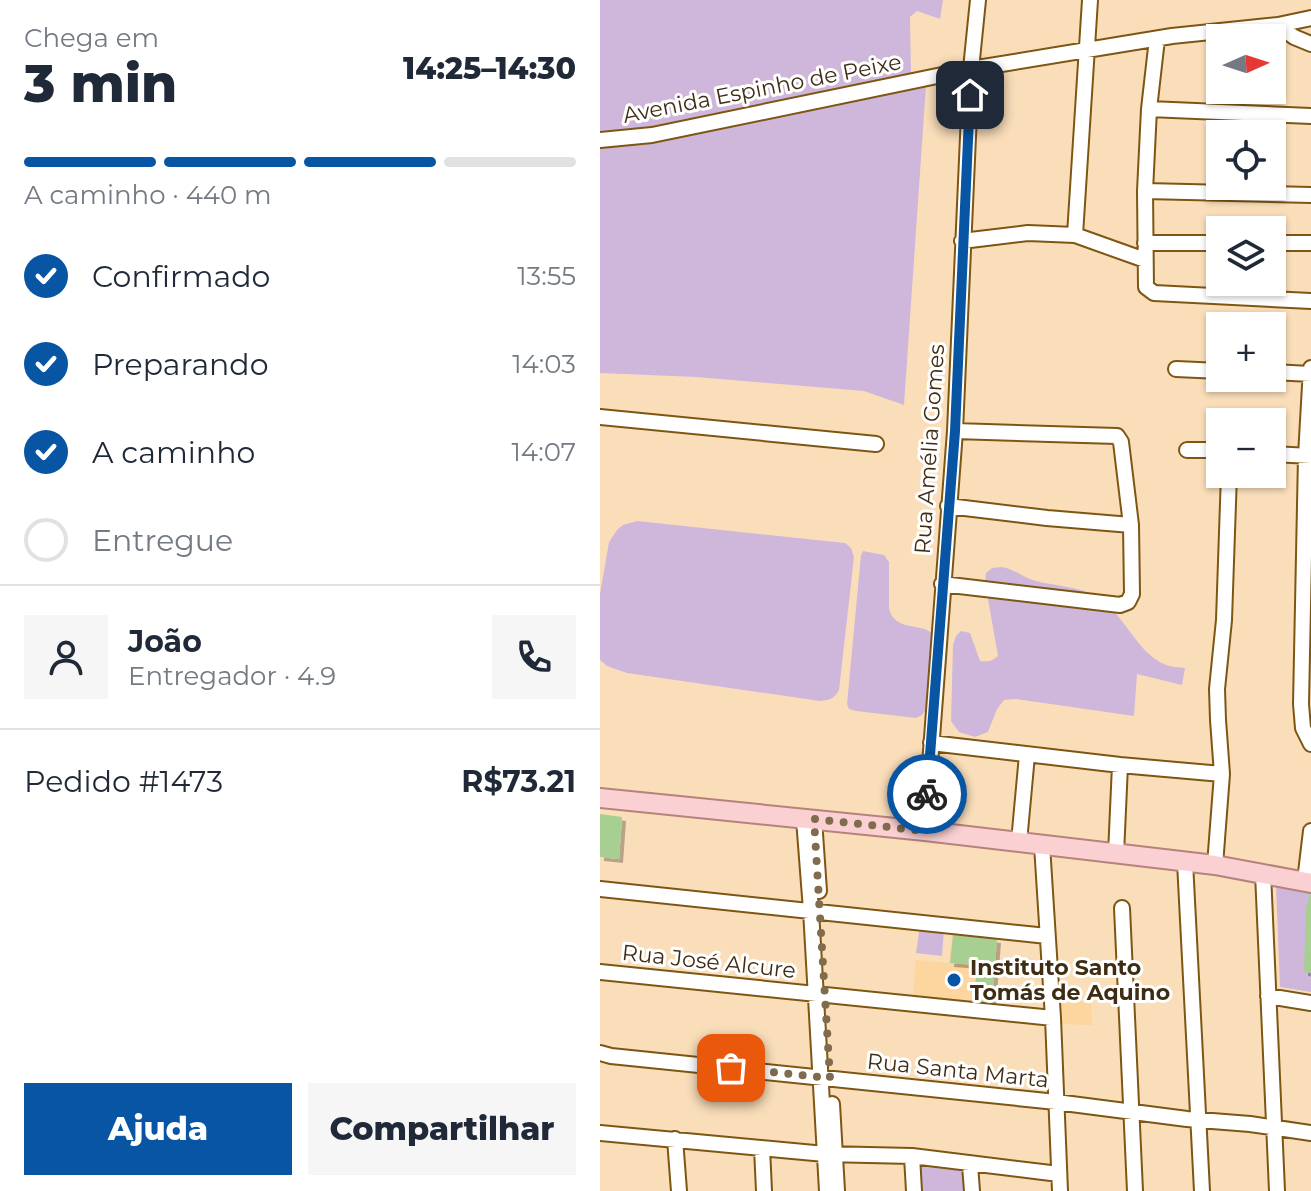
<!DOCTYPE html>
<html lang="pt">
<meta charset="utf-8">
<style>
:root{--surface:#fff;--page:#f6f6f7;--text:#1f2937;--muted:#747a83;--line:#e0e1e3;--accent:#0755a3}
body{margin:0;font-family:Montserrat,sans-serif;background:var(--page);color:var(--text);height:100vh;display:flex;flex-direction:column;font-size:30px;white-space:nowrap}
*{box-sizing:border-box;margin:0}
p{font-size:26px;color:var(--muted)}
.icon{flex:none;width:44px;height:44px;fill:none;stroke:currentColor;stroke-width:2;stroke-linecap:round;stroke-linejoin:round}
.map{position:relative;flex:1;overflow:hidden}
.side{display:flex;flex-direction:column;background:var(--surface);width:600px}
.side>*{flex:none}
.needle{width:52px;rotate:87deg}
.fabs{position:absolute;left:606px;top:24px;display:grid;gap:16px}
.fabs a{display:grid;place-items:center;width:80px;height:80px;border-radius:0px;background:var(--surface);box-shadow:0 2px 6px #0004;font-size:40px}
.pin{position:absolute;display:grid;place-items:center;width:68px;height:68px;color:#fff;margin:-34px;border-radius:16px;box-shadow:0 4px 12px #0006}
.courier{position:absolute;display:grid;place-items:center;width:80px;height:80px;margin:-40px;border:6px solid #0755a3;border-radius:50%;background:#fff;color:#222;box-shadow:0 2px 10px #0007}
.overview em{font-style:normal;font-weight:800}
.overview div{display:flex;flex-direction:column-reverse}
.overview{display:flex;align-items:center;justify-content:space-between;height:136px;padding:0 24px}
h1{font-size:52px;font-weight:800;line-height:60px}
.bar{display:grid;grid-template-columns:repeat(4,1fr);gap:12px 8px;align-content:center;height:96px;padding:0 24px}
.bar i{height:10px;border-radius:6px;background:var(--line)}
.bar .active{background:var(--accent)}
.bar p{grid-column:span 4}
.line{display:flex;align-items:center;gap:20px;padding:0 24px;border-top:2px solid var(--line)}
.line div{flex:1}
.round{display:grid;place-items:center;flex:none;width:84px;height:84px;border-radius:0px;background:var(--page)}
ol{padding:0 24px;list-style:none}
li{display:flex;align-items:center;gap:24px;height:88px}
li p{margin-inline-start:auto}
li .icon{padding:8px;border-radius:50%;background:var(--accent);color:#fff;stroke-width:4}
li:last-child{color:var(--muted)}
li i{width:44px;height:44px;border:4px solid var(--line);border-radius:50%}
.primary-button{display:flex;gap:16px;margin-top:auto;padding:16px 24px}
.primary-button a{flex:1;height:92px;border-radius:0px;background:var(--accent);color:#fff;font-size:32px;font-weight:800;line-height:92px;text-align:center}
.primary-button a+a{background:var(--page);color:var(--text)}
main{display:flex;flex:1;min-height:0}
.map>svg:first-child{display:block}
.built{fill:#fdd59e}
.green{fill:#cfb7db}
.building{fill:#a8cf92;filter:url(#shadow)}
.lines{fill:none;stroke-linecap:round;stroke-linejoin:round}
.minor-casing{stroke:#7e5613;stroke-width:18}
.major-casing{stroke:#b6827c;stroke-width:22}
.minor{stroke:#fff;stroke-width:14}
.major{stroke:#fad0d3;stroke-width:18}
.done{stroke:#806b4d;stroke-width:8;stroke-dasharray:0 14.4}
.route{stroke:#0755a3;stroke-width:10}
.poi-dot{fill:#0755a3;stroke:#fff;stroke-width:3}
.labels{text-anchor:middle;stroke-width:6;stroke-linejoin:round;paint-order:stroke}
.street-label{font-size:22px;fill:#3f2d13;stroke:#fff}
.poi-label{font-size:22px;font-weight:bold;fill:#3f2d13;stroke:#fff;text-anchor:start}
</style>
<main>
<section class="side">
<div class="overview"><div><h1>3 min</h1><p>Chega em</p></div><em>14:25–14:30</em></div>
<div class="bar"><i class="active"></i><i class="active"></i><i class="active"></i><i></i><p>A caminho · 440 m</p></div>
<ol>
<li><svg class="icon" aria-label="check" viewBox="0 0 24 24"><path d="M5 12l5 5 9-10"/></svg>Confirmado<p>13:55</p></li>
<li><svg class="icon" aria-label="check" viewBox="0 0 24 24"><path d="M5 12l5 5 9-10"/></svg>Preparando<p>14:03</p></li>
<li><svg class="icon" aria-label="check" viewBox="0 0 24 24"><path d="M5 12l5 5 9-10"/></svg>A caminho<p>14:07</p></li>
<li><i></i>Entregue</li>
</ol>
<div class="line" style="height:144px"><a class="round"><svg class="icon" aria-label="person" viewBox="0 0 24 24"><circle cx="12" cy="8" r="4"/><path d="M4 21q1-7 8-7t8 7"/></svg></a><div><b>João</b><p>Entregador · 4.9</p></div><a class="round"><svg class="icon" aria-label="phone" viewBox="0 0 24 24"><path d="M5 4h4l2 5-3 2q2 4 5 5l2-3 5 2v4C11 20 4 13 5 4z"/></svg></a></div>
<div class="line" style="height:104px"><div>Pedido #1473</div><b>R$73.21</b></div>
<div class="primary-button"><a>Ajuda</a><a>Compartilhar</a></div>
</section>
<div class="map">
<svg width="711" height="1191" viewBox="0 0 711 1191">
<defs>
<filter id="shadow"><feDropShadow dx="4" dy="4" stdDeviation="0" flood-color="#0004"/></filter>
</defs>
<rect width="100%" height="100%" fill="#fadeba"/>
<path class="built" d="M352 935 398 939 392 1003 313 996 316 960 349 963Z
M460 1000 491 1002 492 1025 459 1024Z"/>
<path class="green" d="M0 0H343L340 19 317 11 310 17 311 74 327 71 304 405 264 391 96 377 0 373Z
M37 521 245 543 251 548 254 557 239 690C234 699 230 700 220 701L27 673 7 666 0 660V594L9 542 17 530 23 525Z
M263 551 284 555 289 562V608C294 633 323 621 335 636L329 705 322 715 316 718 256 711 249 709 247 704 261 555Z
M402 567C415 569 423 578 436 581 455 586 477 586 496 596 525 613 535 652 566 665 572 667 579 667 585 668L582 685 537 674 534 716 416 699 404 700 397 709 388 732 375 737 359 732 351 721 353 645 356 636 361 631 370 633 380 661C388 662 392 661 398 656L385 582 386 573 392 568Z
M676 886 711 893V992L680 987Z
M320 926 344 929 342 956 316 953Z
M319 1164 364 1169 367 1191H321Z"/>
<path class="building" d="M0 814 22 817 19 859 0 857Z
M710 893H711V973L704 972 706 909Z
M353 935 397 939 392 1003 374 1001 377 965 350 963Z"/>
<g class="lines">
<defs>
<path id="minor" d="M490 0 475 235 545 260
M678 25 694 37 711 44
M557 39 549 109 545 191 546 287 554 293 711 301
M549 109 711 116
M0 140 52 135 371 69 572 36 678 25 711 18
M545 191 711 195
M362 241 428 233 475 235
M545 243H620
M672 243H711
M711 368 706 456 701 704 703 728 711 744
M576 369 620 371
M672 372 711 374
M0 417 276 444
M587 450H620
M672 454 711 456
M348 506 447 518 531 525
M342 584 520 605 528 602 532 594 531 525 521 442 517 436 355 431
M331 743 520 765 622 774
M204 819 211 910 227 1191
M214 819 219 891
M325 831 355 431 371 69 378 0
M419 842 427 755
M442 845 453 1018 460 1191
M516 854 520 765
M585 862 602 1191
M615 865 622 774 618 720 617 689 624 620 629 474
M663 873 677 1191
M705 881 711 831
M0 889 447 936
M522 908 535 1191
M0 972 453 1018
M668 996 711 1003
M0 1053 11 1056 456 1102 587 1119 650 1124 711 1133
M232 1104 237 1191
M0 1133 225 1154 312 1156 459 1174
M75 1139 79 1191
M162 1148 164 1191
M312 1156 314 1191
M370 1165 372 1191"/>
<path id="major" d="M0 798 325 831 615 865 711 883"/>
</defs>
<use href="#minor" class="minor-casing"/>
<use href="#major" class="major-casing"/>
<use href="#minor" class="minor"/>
<use href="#major" class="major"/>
</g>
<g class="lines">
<path class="done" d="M131 1068 230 1078 214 819 325 831 327 794"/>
<path class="route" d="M327 794 355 431 370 95"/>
</g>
<circle class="poi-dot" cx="354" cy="980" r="8"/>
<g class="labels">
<g class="street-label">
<text transform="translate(162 88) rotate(-11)" y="8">Avenida Espinho de Peixe</text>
<text transform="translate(329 449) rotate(-86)" y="8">Rua Amélia Gomes</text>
<text transform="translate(109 961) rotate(6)" y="8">Rua José Alcure</text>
<text transform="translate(358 1070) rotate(6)" y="8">Rua Santa Marta</text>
</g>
<g class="poi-label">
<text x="370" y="975">Instituto Santo<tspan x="370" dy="25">Tomás de Aquino</tspan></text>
</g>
</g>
</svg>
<div class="fabs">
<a><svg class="needle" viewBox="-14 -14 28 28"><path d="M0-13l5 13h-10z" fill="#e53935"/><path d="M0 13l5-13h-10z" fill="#747a83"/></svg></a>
<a><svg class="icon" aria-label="locate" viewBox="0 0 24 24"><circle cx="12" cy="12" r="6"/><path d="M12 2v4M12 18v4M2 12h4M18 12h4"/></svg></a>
<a><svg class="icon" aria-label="layers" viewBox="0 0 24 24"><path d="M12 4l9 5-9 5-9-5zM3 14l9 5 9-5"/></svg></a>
<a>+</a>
<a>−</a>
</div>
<div class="pin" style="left:131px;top:1068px;background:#ea580c"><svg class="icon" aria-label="bag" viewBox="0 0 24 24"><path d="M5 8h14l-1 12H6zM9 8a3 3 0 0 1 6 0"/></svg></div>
<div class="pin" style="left:370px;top:95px;background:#1f2937"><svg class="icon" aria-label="home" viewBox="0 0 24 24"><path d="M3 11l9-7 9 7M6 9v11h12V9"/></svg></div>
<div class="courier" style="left:327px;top:794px"><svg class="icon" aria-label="bike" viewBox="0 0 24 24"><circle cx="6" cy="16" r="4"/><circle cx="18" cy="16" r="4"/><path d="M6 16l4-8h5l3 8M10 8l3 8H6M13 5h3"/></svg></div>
</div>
</main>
